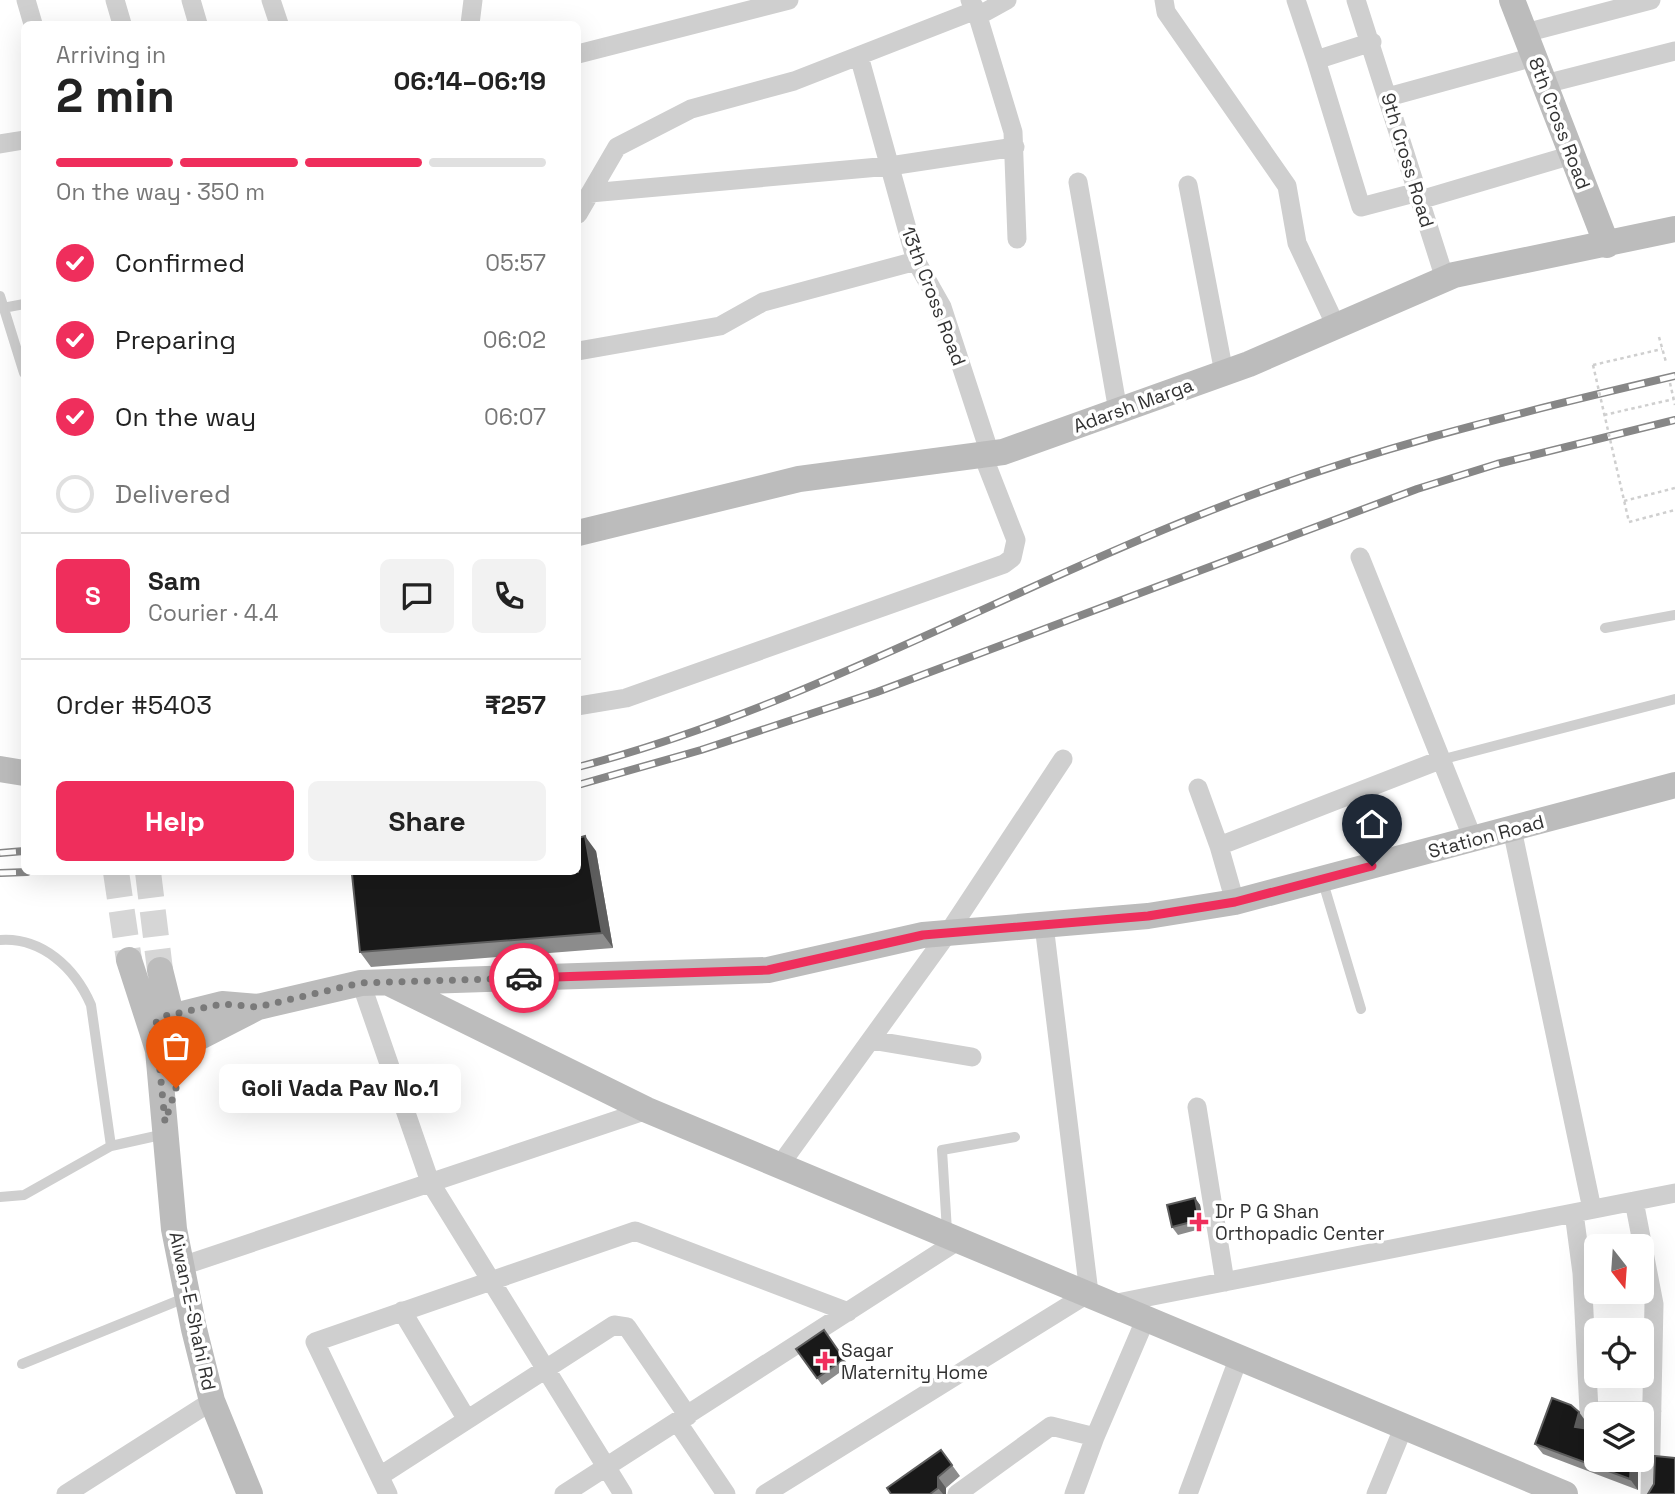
<!DOCTYPE html>
<meta charset="utf-8">
<style>
:root{--surface:#fff;--page:#f2f2f2;--text:#222;--muted:#767676;--line:#e0e0e0;--accent:#ef2e5c}
body{margin:0;font-family:"Space Grotesk",sans-serif;background:var(--page);color:var(--text);height:100vh;display:flex;flex-direction:column;font-size:26px;white-space:nowrap}
*{box-sizing:border-box;margin:0}
p{font-size:23px;color:var(--muted)}
.icon{flex:none;width:38px;height:38px;fill:none;stroke:currentColor;stroke-width:2;stroke-linecap:round;stroke-linejoin:round}
.map{position:relative;flex:1;overflow:hidden}
.drawer{position:absolute;left:21px;top:21px;width:560px;height:854px;display:flex;flex-direction:column;background:var(--surface);border-radius:10px;box-shadow:0 7px 28px #0002}
.drawer>*{flex:none}
.needle{width:46px;rotate:163deg}
.buttons{position:absolute;left:1584px;top:1234px;display:grid;gap:14px}
.buttons a{display:grid;place-items:center;width:70px;height:70px;border-radius:10px;background:var(--surface);box-shadow:0 7px 28px #0002;font-size:35px}
.pin{position:absolute;display:grid;place-items:center;width:60px;height:60px;color:#fff;margin:-72px -30px;border-radius:50% 50% 50% 0;rotate:-45deg;box-shadow:0 0 7px #0007}
.pin .icon{rotate:45deg}
.courier{position:absolute;display:grid;place-items:center;width:70px;height:70px;margin:-35px;border:5px solid #ef2e5c;border-radius:50%;background:#fff;color:#222;box-shadow:0 2px 9px #0007}
.bubble{position:absolute;height:49px;border-radius:10px;background:var(--surface);box-shadow:0 7px 28px #0002;font-size:23px;font-weight:700;line-height:49px;text-align:center}
.headline em{font-style:normal;font-weight:700}
.headline div{display:flex;flex-direction:column-reverse}
.headline{display:flex;align-items:center;justify-content:space-between;height:119px;padding:0 35px}
h1{font-size:46px;font-weight:700;line-height:52px}
.bar{display:grid;grid-template-columns:repeat(4,1fr);gap:10px 7px;align-content:center;height:84px;padding:0 35px}
.bar i{height:9px;border-radius:5px;background:var(--line)}
.bar .on{background:var(--accent)}
.bar p{grid-column:span 4}
.line{display:flex;align-items:center;gap:18px;padding:0 35px;border-top:2px solid var(--line)}
.line div{flex:1}
.round{display:grid;place-items:center;flex:none;width:74px;height:74px;border-radius:10px;background:var(--page)}
ol{padding:0 35px;list-style:none}
li{display:flex;align-items:center;gap:21px;height:77px}
li p{margin-inline-start:auto}
li .icon{padding:7px;border-radius:50%;background:var(--accent);color:#fff;stroke-width:4}
li:last-child{color:var(--muted)}
li i{width:38px;height:38px;border:4px solid var(--line);border-radius:50%}
.button{display:flex;gap:14px;margin-top:auto;padding:14px 35px}
.button a{flex:1;height:80px;border-radius:10px;background:var(--accent);color:#fff;font-size:28px;font-weight:700;line-height:80px;text-align:center}
.button a+a{background:var(--page);color:var(--text)}
.map>svg:first-child{display:block}
.lines{fill:none;stroke-linecap:round;stroke-linejoin:round}
.secondary-tunnel{stroke:#d6d6d6;stroke-width:26;stroke-dasharray:26 13;stroke-linecap:butt}
.path{stroke:#cfcfcf;stroke-width:2.5;stroke-dasharray:3.5 3.5;stroke-linecap:butt}
.lane{stroke:#cfcfcf;stroke-width:10}
.street{stroke:#cfcfcf;stroke-width:19}
.secondary{stroke:#bcbcbc;stroke-width:26}
.rail-casing{stroke:#878787;stroke-width:8}
.rail{stroke:#fff;stroke-width:5;stroke-dasharray:16;stroke-linecap:butt}
.path-bridge{stroke:#cfcfcf;stroke-width:2.5;stroke-dasharray:3.5 3.5;stroke-linecap:butt}
.wall{fill:#8c8c8c}
.shaded-wall{fill:#5e5e5e}
.building{fill:#191919;stroke:#5e5e5e;stroke-width:2}
.done{stroke:#7a7a7a;stroke-width:7;stroke-dasharray:0 12.6}
.route{stroke:#ef2e5c;stroke-width:9}
.poi-dot{fill:#ef2e5c;stroke:#fff;stroke-width:2.5}
.labels{text-anchor:middle;stroke-width:7;stroke-linejoin:round;paint-order:stroke}
.street-label{font-size:19px;fill:#323232;stroke:#fff}
.poi-label{font-size:19px;fill:#323232;stroke:#fff;text-anchor:start}
</style>
<div class="map">
<svg width="1675" height="1494" viewBox="0 0 1675 1494">
<rect width="100%" height="100%" fill="#fff"/>
<g class="lines">
<path class="secondary-tunnel" d="M116 872 129 960
M148 872 160 970"/>
<path class="path" d="M1659 337 1666 362
M1593 365 1662 349
M1670 383 1675 405
M1604 415 1674 399
M1624 501 1675 488
M1629 522 1675 510"/>
<path class="lane" d="M0 296 24 373
M3 308 24 304
M1605 628 1675 615
M1440 760 1675 699
M1322 879 1361 1009
M0 940C42 937 75 968 91 1005L111 1146
M0 1197 24 1195 111 1146 165 1134
M947 1231 942 1150 1015 1137
M22 1364 187 1297"/>
<path class="street" d="M26 0 33 24
M115 0 122 24
M191 0 198 24
M271 0 279 24
M1164 0 1166 12 1287 186 1297 243 1336 326
M1296 0 1316 60 1372 42
M1356 0 1445 279
M976 10 1013 132 1017 239
M978 16 1007 0
M470 24 473 0
M1525 33 1651 0
M578 54 789 0
M859 56 916 261 942 307 990 454
M1316 60 1361 207 1418 192
M1545 84 1675 51
M1388 97 1534 57
M0 144 24 140
M1078 182 1118 411
M1188 185 1224 373
M590 193 890 166 1015 147
M1420 200 1572 155
M578 214 617 147 691 109 794 81 976 10 970 0
M578 351 720 326 763 302 916 261
M1360 557 1473 839
M578 706 626 698 1004 564 1012 558 1016 540 982 453
M1198 788 1219 846
M1512 829 1592 1209
M1235 902 1219 846 1440 760
M361 983 430 1182 623 1494
M871 1040 972 1057
M1197 1107 1225 1282
M780 1165 948 933 1063 759
M1634 1201 1654 1304 1650 1494
M1574 1213 1582 1273 1589 1411H1652
M182 1266 647 1110
M1112 1304 1675 1193
M402 1311 466 1418
M678 1423 726 1494
M380 1476 614 1325 627 1327 688 1416
M66 1494 212 1401
M388 1494 315 1342 635 1231 848 1312
M564 1494 959 1240
M765 1494 1089 1293 1044 925
M957 1494 1051 1426 1095 1437 1146 1318
M1074 1494 1095 1437
M1188 1494 1239 1357
M1376 1494 1404 1426"/>
<path class="secondary" d="M1512 0 1607 245
M578 533 799 479 1003 452 1249 364 1454 275 1675 229
M0 769 24 773
M129 960 152 1031
M160 970 171 1014
M389 983 647 1110 1565 1494
M178 1015 222 1004 258 1007
M192 1041 258 1007 361 983 768 970 923 935 1148 916 1235 902 1675 785
M158 1050 171 1055 189 1047 192 1028 184 1017 164 1016 152 1031 158 1050 174 1229 194 1329 212 1401 250 1494"/>
<defs>
<path id="rail" d="M578 767C797 710 988 599 1197 516 1352 453 1512 414 1675 376
M578 785 701 750 877 692 1417 489 1497 464 1675 420
M0 853 24 851
M0 873 27 872"/>
</defs>
<use href="#rail" class="rail-casing"/>
<use href="#rail" class="rail"/>
<path class="path-bridge" d="M1593 365 1629 522"/>
</g>
<path class="wall" d="M596 851 613 948 371 967 360 952Z
M1195 1198 1200 1205 1204 1228 1178 1235 1172 1227Z
M824 1330 849 1366 822 1385 796 1349Z
M1587 1423 1585 1428 1638 1460V1490L1543 1454 1535 1444Z
M941 1450 960 1476 946 1488V1494H891Z"/>
<path class="shaded-wall" d="M585 836 596 851 613 948 602 933Z
M1195 1198 1200 1205 1204 1228 1199 1220Z
M1579 1412 1587 1423 1582 1437 1575 1427Z
M1631 1460H1638V1490L1630 1479Z
M938 1477 946 1488V1494H943L938 1488Z"/>
<path class="building" d="M585 836 602 933 360 952 352 874 366 872H578V838Z
M1195 1198 1199 1220 1172 1227 1167 1205Z
M824 1330 844 1359 817 1378 796 1349Z
M1552 1398 1571 1405 1579 1412 1575 1427 1596 1430V1460H1631L1630 1479 1535 1444Z
M1613 1413H1632V1414H1613Z
M941 1450 952 1465 938 1477V1488L930 1494H891L887 1488Z
M1655 1456 1675 1458V1494H1648L1654 1484Z"/>
<g class="lines">
<path class="done" d="M176 1088 165 1122 158 1050 152 1038 154 1024 164 1016 222 1004 258 1007 360 983 524 978"/>
<path class="route" d="M524 978 768 970 923 935 1148 916 1235 902 1372 866"/>
</g>
<g class="poi-dot">
<path d="M1195.5 1211.5h7v7h7v7h-7v7h-7v-7h-7v-7h7z"/>
<path d="M821.5 1350.5h7v7h7v7h-7v7h-7v-7h-7v-7h7z"/>
</g>
<g class="labels">
<g class="street-label">
<text transform="translate(1560 123) rotate(69)" y="7">8th Cross Road</text>
<text transform="translate(1408 160) rotate(73)" y="7">9th Cross Road</text>
<text transform="translate(934 296) rotate(69)" y="7">13th Cross Road</text>
<text transform="translate(1133 405) rotate(-20)" y="7">Adarsh Marga</text>
<text transform="translate(1486 836) rotate(-15)" y="7">Station Road</text>
<text transform="translate(193 1311) rotate(78)" y="7">Aiwan-E-Shahi Rd</text>
</g>
<g class="poi-label">
<text x="1215" y="1218">Dr P G Shan<tspan x="1215" dy="22">Orthopadic Center</tspan></text>
<text x="841" y="1357">Sagar<tspan x="841" dy="22">Maternity Home</tspan></text>
</g>
</g>
</svg>
<div class="buttons">
<a><svg class="needle" viewBox="-14 -14 28 28"><path d="M0-13l5 13h-10z" fill="#e53935"/><path d="M0 13l5-13h-10z" fill="#767676"/></svg></a>
<a><svg class="icon" aria-label="locate" viewBox="0 0 24 24"><circle cx="12" cy="12" r="6"/><path d="M12 2v4M12 18v4M2 12h4M18 12h4"/></svg></a>
<a><svg class="icon" aria-label="layers" viewBox="0 0 24 24"><path d="M12 4l9 5-9 5-9-5zM3 14l9 5 9-5"/></svg></a>
</div>
<div class="pin" style="left:176px;top:1088px;background:#ea580c"><svg class="icon" aria-label="bag" viewBox="0 0 24 24"><path d="M5 8h14l-1 12H6zM9 8a3 3 0 0 1 6 0"/></svg></div>
<div class="pin" style="left:1372px;top:866px;background:#1f2937"><svg class="icon" aria-label="home" viewBox="0 0 24 24"><path d="M3 11l9-7 9 7M6 9v11h12V9"/></svg></div>
<div class="courier" style="left:524px;top:978px"><svg class="icon" aria-label="car" viewBox="0 0 24 24"><path d="M5 17H2v-5l4-1 3-4h7l3 4 3 1v5h-3M9 17h6M6 11h13"/><circle cx="7" cy="17" r="2"/><circle cx="17" cy="17" r="2"/></svg></div>
<div class="bubble" style="left:219px;top:1064px;width:242px">Goli Vada Pav No.1</div>
<section class="drawer">
<div class="headline"><div><h1>2 min</h1><p>Arriving in</p></div><em>06:14–06:19</em></div>
<div class="bar"><i class="on"></i><i class="on"></i><i class="on"></i><i></i><p>On the way · 350 m</p></div>
<ol>
<li><svg class="icon" aria-label="check" viewBox="0 0 24 24"><path d="M5 12l5 5 9-10"/></svg>Confirmed<p>05:57</p></li>
<li><svg class="icon" aria-label="check" viewBox="0 0 24 24"><path d="M5 12l5 5 9-10"/></svg>Preparing<p>06:02</p></li>
<li><svg class="icon" aria-label="check" viewBox="0 0 24 24"><path d="M5 12l5 5 9-10"/></svg>On the way<p>06:07</p></li>
<li><i></i>Delivered</li>
</ol>
<div class="line" style="height:126px"><b class="round" style="background:var(--accent);color:#fff">S</b><div><b>Sam</b><p>Courier · 4.4</p></div><a class="round"><svg class="icon" aria-label="chat" viewBox="0 0 24 24"><path d="M4 5h16v11H9l-5 4z"/></svg></a><a class="round"><svg class="icon" aria-label="phone" viewBox="0 0 24 24"><path d="M5 4h4l2 5-3 2q2 4 5 5l2-3 5 2v4C11 20 4 13 5 4z"/></svg></a></div>
<div class="line" style="height:91px"><div>Order #5403</div><b>₹257</b></div>
<div class="button"><a>Help</a><a>Share</a></div>
</section>
</div>
